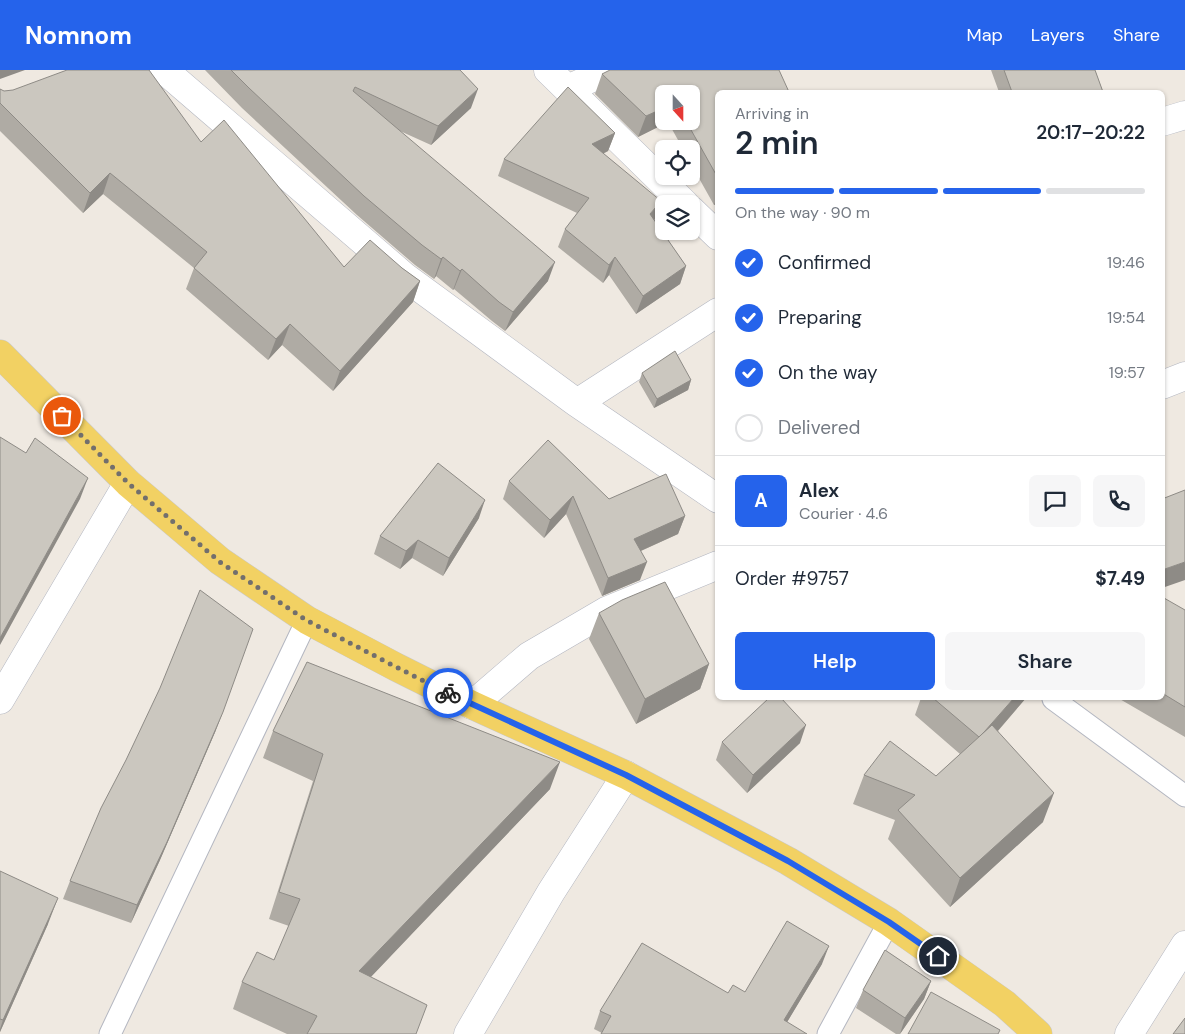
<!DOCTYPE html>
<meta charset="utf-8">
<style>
:root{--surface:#fff;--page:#f6f6f7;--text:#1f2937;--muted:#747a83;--line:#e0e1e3;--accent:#2563eb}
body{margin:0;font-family:"DM Sans",sans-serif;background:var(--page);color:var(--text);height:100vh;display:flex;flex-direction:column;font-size:19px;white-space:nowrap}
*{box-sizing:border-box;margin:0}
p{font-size:16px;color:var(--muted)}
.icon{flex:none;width:28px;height:28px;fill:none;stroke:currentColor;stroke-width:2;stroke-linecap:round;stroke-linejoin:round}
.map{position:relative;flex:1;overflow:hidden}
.side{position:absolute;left:715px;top:20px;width:450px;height:610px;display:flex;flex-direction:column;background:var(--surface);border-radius:8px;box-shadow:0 1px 4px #0004}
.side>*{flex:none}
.needle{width:32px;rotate:159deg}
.controls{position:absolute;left:655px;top:15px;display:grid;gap:10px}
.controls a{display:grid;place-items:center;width:45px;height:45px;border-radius:8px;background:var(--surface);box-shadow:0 1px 4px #0004;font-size:25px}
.pin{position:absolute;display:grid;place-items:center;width:42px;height:42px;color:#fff;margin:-21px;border:2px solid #fff;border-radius:50%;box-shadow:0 1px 5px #0007}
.courier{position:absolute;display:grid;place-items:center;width:50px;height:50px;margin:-25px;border:4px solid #2563eb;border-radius:50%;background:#fff;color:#222;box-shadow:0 1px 6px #0007}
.overview em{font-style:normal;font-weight:600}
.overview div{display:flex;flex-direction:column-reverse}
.overview{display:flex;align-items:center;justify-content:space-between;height:85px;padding:0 20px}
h1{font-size:32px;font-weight:600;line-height:38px}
.bar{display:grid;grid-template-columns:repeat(4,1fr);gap:8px 5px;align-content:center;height:60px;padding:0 20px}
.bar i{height:6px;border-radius:4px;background:var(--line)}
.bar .selected{background:var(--accent)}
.bar p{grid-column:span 4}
.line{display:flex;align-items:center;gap:12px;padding:0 20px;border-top:1px solid var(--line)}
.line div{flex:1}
.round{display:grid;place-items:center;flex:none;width:52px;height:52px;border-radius:8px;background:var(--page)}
ol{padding:0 20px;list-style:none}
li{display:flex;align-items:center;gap:15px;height:55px}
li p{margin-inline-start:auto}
li .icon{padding:5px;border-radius:50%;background:var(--accent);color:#fff;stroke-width:4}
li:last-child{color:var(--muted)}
li i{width:28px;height:28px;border:2px solid var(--line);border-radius:50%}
.action{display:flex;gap:10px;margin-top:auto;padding:10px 20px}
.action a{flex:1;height:58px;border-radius:8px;background:var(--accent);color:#fff;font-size:20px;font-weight:600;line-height:58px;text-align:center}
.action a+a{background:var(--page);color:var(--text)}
header{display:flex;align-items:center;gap:30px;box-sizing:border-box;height:70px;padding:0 25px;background:var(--accent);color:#fff}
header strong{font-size:24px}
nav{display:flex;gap:28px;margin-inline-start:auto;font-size:18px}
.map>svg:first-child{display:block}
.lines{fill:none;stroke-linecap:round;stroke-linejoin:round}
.service-casing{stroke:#b4b7c1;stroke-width:23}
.minor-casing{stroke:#b4b7c1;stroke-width:29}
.primary-casing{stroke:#c9c9c9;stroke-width:29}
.service{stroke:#fff;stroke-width:21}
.minor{stroke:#fff;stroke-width:28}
.primary{stroke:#f2d163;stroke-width:28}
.wall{fill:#afaba4;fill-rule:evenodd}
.shaded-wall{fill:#8e8b86}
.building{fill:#cbc7bf;stroke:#8e8b86}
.done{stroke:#726f6d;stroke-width:5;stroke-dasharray:0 9}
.route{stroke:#2563eb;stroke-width:6}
</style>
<header>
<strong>Nomnom</strong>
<nav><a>Map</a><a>Layers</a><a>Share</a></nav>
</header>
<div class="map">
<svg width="1185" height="964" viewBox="0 0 1185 964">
<rect width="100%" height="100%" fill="#efe9e1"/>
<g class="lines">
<defs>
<path id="service" d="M1053 629 1185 726
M110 964 307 550
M828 964 889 852"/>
<path id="minor" d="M164 0 405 207 577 333 718 242
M548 0 685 134
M568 19 609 0
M1162 52 1185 45
M691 140 718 166
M1162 315 1185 306
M577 333 718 429
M0 630 128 413
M472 635 529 586 606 541 718 495
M468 964 551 822 626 705
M1129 964 1185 875"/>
<path id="primary" d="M0 284 128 413 220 491 307 550 396 597 472 635 626 705 788 791 889 852 1005 934 1038 964"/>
</defs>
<use href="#service" class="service-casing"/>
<use href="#minor" class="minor-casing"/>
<use href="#primary" class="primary-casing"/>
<use href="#service" class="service"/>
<use href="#minor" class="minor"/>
<use href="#primary" class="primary"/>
</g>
<path class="wall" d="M205 0H460L471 38 431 75 400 61 548 211 505 261 492 251 454 219 453 220 436 206 434 209 415 195 357 145 242 38Z
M991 0H1095L1103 22H999Z
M602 4 718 22V133L714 135 691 94V79H683L668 52 638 67 595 24ZM664 24H691V51H664Z
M0 19 4 21 201 72 344 197 402 198 420 211 413 232 333 321 282 275 268 290 186 219 194 198 103 124 83 143 0 61Z
M615 63 608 81 603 84 655 149 654 150 686 196 680 214 636 244 609 205 603 213 558 177 565 159 577 143 498 106 504 89Z
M642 303 691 310 688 320 654 338 639 312Z
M509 411 609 429 685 446 678 464 641 481 640 510 602 526 566 444 544 468 503 429Z
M479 448 443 506 412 488 400 499 374 484 380 466Z
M1162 531 1185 540V667L1118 628H1162Z
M599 543 709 594 700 619 636 654 589 569Z
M921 628H1026L998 661 1043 752 950 837 888 769 895 750 853 734 864 705 936 706 960 684 915 645Z
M216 660 160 790 131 853 63 829 70 811Z
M273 661 550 719 370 907 416 964H287L233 939 242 912 274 890 289 856 269 849 313 711 263 688Z
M722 672 800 673 747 723 716 690Z
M0 801 48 854 0 962Z
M822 894 787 952 602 963 594 959 600 941 745 922Z
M931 911 924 929 900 964H896L856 938 863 920Z"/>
<path class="shaded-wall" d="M0 0H25L0 9Z
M478 19 471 38 431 75 438 56Z
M664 38V51H669L668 52 638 67 646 46Z
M615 63 608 81 585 92 592 74Z
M110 103 103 124 83 143 90 123Z
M718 125V133L714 135Z
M661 131 655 149 644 162 650 144Z
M443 187 436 206 434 209 441 189Z
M615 187 609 205 603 213 609 195Z
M555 192 548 211 505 261 513 242Z
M686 196 680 214 636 244 643 226Z
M462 199 454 219 453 220 460 201Z
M420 211 413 232 333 321 340 301Z
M290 254 282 275 268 290 276 269Z
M691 310 688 320 654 338 657 329Z
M88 408 80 429 0 575V568Z
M573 426 566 444 544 468 550 450Z
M485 430 479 448 443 506 449 488Z
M685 446 678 464 627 487 634 469Z
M418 470 412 488 400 499 406 481Z
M647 492 640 510 602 526 608 508Z
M1185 492V510L1162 518V500Z
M709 594 700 619 636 654 645 629Z
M1014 628H1026L970 693 980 667Z
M223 642 216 660 160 790 131 853 137 835Z
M806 655 800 673 747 723 753 705Z
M560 692 550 719 350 929 359 901Z
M1054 723 1043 752 950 837 960 808Z
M58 828 48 854 0 962V959L3 950Z
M829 876 822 894 780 964 784 950Z
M931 911 924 929 900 964 905 948Z"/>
<path class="building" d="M67 0H149L201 72 224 50 344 197 370 170 402 198 420 211 340 301 290 254 276 269 194 198 207 182 110 103 90 123 0 33V19L4 21 13 20Z
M231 0H460L478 19 438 56 355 17 353 21 555 192 513 242 499 232 462 199 460 201 443 187 441 189 422 175 364 126 249 18Z
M610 0H779L789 22H718V108L686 51H691V24H664V38L646 46 602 4Z
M1004 0H1095L1103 22H1012Z
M568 17 615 63 592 74 661 131 650 144 686 196 643 226 615 187 609 195 565 159 589 128 504 89Z
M675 281 691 310 657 329 642 303Z
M0 367 26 383 35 368 88 408 0 568Z
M548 370 609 429 666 404 685 446 634 469 647 492 608 508 573 426 550 450 509 411Z
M438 393 485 430 449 488 418 470 406 481 380 466Z
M1185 420V492L1162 500V429Z
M665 512 709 594 645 629 599 543 622 530Z
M200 520 253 559 223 642 167 772 137 835 70 811 101 738 126 690 160 618Z
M1164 528 1185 540V637L1162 623V531Z
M307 592 560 692 359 901 427 935 416 964H307L317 946 242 912 257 882 274 890 300 829 279 822 323 684 273 661Z
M769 628H781L806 655 753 705 722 672Z
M933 628H1014L985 661 979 667Z
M992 655 1054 723 960 808 898 740 915 725 864 705 890 671 936 706Z
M0 801 58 828 3 950 0 949Z
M787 851 829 876 784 950 807 964H601L611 946 600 941 642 873 728 923 733 915 745 922Z
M885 880 931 911 905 948 863 920Z
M931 922 1000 960 998 964H908Z
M1185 948V964H1173Z"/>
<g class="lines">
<path class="done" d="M62 346 128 413 220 492 306 550 396 597 448 623"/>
<path class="route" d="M448 623 626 705 788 791 889 852 938 886"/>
</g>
</svg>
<div class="controls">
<a><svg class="needle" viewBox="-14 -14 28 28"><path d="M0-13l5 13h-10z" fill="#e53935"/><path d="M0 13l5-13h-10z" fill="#747a83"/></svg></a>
<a><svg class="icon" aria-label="locate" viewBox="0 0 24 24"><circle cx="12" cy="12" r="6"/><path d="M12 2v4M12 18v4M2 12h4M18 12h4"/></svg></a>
<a><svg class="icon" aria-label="layers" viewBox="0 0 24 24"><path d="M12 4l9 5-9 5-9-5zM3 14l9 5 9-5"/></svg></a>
</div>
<div class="pin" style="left:62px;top:346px;background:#ea580c"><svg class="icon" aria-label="bag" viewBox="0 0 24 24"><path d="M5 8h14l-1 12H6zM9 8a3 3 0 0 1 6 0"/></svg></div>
<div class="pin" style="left:938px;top:886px;background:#1f2937"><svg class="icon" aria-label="home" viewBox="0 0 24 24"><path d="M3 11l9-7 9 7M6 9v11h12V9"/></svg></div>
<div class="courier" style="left:448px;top:623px"><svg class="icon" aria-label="bike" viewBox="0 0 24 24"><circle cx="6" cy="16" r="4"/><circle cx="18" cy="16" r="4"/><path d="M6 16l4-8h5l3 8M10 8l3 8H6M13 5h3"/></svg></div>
<section class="side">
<div class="overview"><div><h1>2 min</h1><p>Arriving in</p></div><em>20:17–20:22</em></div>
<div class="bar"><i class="selected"></i><i class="selected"></i><i class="selected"></i><i></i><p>On the way · 90 m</p></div>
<ol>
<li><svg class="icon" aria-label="check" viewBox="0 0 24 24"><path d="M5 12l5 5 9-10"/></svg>Confirmed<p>19:46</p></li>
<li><svg class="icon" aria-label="check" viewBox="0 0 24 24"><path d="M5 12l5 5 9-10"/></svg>Preparing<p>19:54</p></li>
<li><svg class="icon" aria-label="check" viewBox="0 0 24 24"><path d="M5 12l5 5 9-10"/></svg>On the way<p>19:57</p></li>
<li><i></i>Delivered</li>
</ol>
<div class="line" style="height:90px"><b class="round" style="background:var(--accent);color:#fff">A</b><div><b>Alex</b><p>Courier · 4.6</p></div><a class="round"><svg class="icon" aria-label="chat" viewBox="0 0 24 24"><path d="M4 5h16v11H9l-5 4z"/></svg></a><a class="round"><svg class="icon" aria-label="phone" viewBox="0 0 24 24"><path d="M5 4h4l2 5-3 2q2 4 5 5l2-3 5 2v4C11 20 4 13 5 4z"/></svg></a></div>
<div class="line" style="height:65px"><div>Order #9757</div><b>$7.49</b></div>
<div class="action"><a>Help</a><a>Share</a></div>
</section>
</div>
